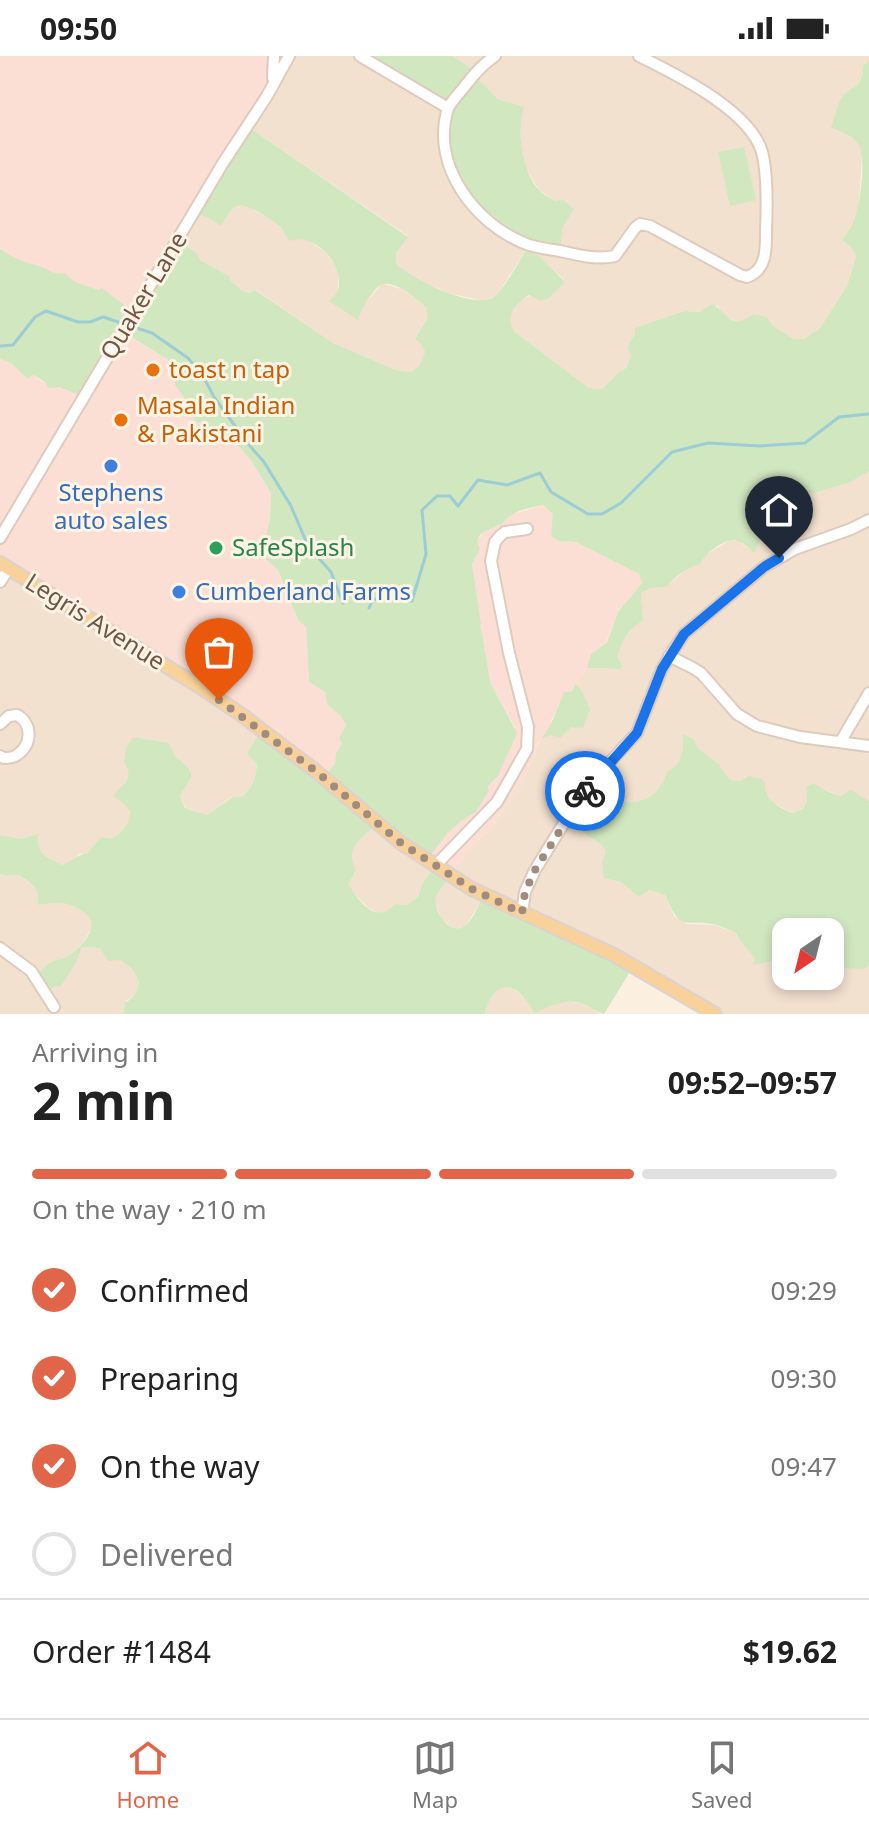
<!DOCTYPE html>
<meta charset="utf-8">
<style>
:root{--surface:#fff;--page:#f2f2f2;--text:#222;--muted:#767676;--line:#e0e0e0;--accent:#e16649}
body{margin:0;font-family:"Noto Sans",sans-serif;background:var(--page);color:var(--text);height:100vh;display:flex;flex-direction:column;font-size:30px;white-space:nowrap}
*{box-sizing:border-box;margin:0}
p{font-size:26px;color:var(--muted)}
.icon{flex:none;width:44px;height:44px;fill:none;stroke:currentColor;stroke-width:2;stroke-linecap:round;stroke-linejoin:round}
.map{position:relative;height:958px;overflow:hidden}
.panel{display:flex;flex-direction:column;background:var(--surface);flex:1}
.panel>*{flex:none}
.needle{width:52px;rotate:215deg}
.buttons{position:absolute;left:772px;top:862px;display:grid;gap:16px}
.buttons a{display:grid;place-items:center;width:72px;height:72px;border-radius:16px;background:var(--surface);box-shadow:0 4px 12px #0003;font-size:40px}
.pin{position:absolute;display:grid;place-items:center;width:68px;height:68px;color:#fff;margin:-82px -34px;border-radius:50% 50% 50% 0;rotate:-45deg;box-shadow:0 0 8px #0007}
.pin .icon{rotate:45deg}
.courier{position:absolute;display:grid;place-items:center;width:80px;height:80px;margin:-40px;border:6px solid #1a73e8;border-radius:50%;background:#fff;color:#222;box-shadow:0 2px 10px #0007}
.summary em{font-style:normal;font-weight:700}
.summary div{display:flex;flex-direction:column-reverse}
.summary{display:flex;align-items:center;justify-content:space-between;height:136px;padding:0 32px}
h1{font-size:52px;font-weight:700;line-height:60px}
.bar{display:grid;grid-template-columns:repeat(4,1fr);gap:12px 8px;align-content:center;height:96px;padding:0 32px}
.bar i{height:10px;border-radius:6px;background:var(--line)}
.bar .current{background:var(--accent)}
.bar p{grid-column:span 4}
.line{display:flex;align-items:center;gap:20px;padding:0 32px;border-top:2px solid var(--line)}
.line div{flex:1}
ol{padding:0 32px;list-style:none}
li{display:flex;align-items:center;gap:24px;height:88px}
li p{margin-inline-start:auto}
li .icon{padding:8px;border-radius:50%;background:var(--accent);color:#fff;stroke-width:4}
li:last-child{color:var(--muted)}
li i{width:44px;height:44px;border:4px solid var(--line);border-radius:50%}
.status{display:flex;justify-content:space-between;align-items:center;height:56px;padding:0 40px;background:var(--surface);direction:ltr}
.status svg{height:22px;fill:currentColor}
.dock{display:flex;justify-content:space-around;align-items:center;height:112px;border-top:2px solid var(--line);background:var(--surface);font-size:22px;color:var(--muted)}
.dock a{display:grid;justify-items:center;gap:4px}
.dock .current{color:var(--accent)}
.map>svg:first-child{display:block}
.residential{fill:#f2e1cf}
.commercial{fill:#fbded4}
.green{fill:#d1e7c0}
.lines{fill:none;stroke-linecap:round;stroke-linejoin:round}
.stream{stroke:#9dcdd4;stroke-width:3}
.minor-casing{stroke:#decbbd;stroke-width:14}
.major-casing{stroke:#dad3d0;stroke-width:16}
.minor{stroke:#fff;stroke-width:10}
.major{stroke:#f8d29a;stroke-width:12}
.done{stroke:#a18b7e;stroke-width:8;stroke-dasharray:0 14.4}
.route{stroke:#1a73e8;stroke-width:10}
.food-dot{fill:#e8710a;stroke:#fef4e5;stroke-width:3}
.shop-dot{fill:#3f7fe0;stroke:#fef4e5;stroke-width:3}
.leisure-dot{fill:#2e9e5b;stroke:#fef4e5;stroke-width:3}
.labels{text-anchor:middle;stroke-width:6;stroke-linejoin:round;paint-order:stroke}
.street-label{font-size:24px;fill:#705549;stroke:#fef4e5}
.food-label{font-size:24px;fill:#c56008;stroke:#fef4e5;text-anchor:start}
.shop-label{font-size:24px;fill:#366cbe;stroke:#fef4e5}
.leisure-label{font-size:24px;fill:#27864d;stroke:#fef4e5;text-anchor:start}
</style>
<div class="status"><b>09:50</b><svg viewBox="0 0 49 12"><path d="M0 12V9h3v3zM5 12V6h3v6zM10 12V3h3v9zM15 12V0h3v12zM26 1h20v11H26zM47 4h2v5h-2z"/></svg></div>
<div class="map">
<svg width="869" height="958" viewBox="0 0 869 958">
<rect width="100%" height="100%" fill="#fbf0e0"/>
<path class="residential" d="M274 0H359L445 52 528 191 497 239 484 245 447 237 438 232 429 230 401 213 396 207V197L408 180 247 70Z
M452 0H869V5L863 10 862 21 856 32 843 40 832 73 840 75 858 86 862 97 859 146 855 165 842 184 852 192 856 199 847 230 820 272 804 283H794L773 270 767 261 754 258 745 264 736 266 724 260 718 250 700 256 685 255 635 277 627 292 631 299 626 312 619 316 602 333 589 332 515 276 510 269V260L520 244 564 227 563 223 530 192 560 195 563 171 556 145 539 134 526 112 521 92 520 62 523 51 498 43Z
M244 149 271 163 284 175 296 182 307 183 326 197 336 210 339 221 337 237 358 263 362 251 380 230 384 228 401 233 422 246 427 253V263L415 283 422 289 425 296 419 312 411 316 396 314 333 287 256 234 249 237 241 234 231 225 229 220 200 204 179 185 195 157 211 163 236 150Z
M869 415V745L851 735 841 740 831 736 806 734 807 745 803 753 793 757 775 748 767 740 765 733 741 725 731 724 726 719 719 708 698 692 694 683 682 679 684 688 683 700 673 713 667 716 665 726 654 738 638 747 626 746 620 740 567 766 602 789 606 795 605 822 621 826 639 841 648 834 665 839 674 860 686 868 715 869 736 877 737 881 746 889 755 903 754 908 786 903V920H830V912L864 913 869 910V958H713L640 914 483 841 466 870 457 873 451 871 441 862 435 846 437 838 475 787 491 774 522 728 526 716 536 698V692L541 683 551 679 582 635 576 628 587 612 619 613 617 601 622 587 633 570 643 565 641 537 651 532 670 527 705 499 729 485H738L754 496 776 452 794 439 814 437 849 427Z
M0 513 192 630 259 678 253 703 257 708 256 722 248 735 242 741H232L207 759 186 752 180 740 192 720 189 712 176 701 169 687 134 681 125 707 130 715 129 721 123 729 131 762 120 779 88 797 79 798 71 806 62 810 41 797 37 789 0 779Z
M375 770 434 811 422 828 418 841 407 849 395 848 387 856 379 858 369 852 352 836 349 828 356 813 351 806 352 793 358 785Z
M0 818 7 820 17 819 34 829 39 840 38 849 66 845 88 858 92 863V872L81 889 67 901 50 907 39 920 48 928 77 905 82 891 100 892 111 903 121 904 133 914 139 926 136 938 125 946 123 958H0Z
M505 931 513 933 527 944 534 956 561 945 585 948 600 958H485L488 946 497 934Z"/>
<path class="commercial" d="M0 0H274L270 28 133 256 98 234 83 230 62 219 54 218 36 209H30L10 201 0 193Z
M125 278 172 306 175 329 189 348 196 368 203 365 230 380 252 406 271 437 270 463 265 483 298 564 306 571 309 625 325 636 328 648 341 660 346 669 339 682 342 688 336 697V708L323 722 240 663 0 513V303L11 307 27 323 34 319 39 324 46 327Z
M543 449 553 458 559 485 576 486 639 518 642 527 618 556 606 586 591 598 587 612 571 636 564 637 556 657 550 665 551 670 539 686 536 692V698L526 716 522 728 491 774 475 787 451 821 427 804 446 779 461 765 476 756 489 735 488 730 498 720 515 672 490 626 482 576 479 571 481 567 472 508 480 493 477 487 478 483 487 473 498 470 513 458Z"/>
<path class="green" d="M359 0H452L475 15V20L498 43 524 51C516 73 522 118 540 135 544 139 551 142 556 145L563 144 574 153 563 171 560 195 531 192 563 224 564 227 549 242 541 245 529 239C515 247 504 262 515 276L589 332 602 333 619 316 626 312 631 299 627 292 635 277V272L685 255 700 256 711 248C730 256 727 276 754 258L767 261 773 270 794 283H804L820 272 847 230 856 200 852 192 842 184C847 177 852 170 855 162 860 148 867 100 858 88 853 80 840 75 831 72 834 63 837 49 842 41 852 28 862 36 863 10L869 5V415L849 427 814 437 794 439 776 452 754 497C749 492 744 487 737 485 724 482 706 497 700 508 687 512 675 520 667 531L651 532 641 537 643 565C628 572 622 586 617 601L623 611 619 613 587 612 591 598 607 586 618 556 642 527 639 518 576 486 559 485 551 480 553 458 543 449C534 451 520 453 512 459 508 461 505 465 502 468 491 474 471 476 480 493L472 508 481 567 480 571 482 576 490 626 517 677 498 720 488 730 489 735 476 756 461 765 446 779 427 804 375 770C361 782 344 794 356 813L349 828C353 839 371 861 384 856 388 855 392 851 395 848L407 849 418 841 422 828 434 811 451 821C446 827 438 834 436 842 433 856 452 883 467 868 474 862 478 849 483 840L633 911 604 958C596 956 593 952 586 949 567 941 551 950 534 957 526 941 509 920 493 939 488 946 486 950 485 958H123L125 946H127L136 938 139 926 133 914 121 904 108 905 100 892 82 891 77 905 61 930 50 932 39 920V917C42 914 45 911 48 908 53 904 60 904 66 901 79 894 103 870 85 857 67 844 59 846 37 849 41 831 32 828 18 819L7 820 0 818V779L21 783 38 778C36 799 46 800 62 809 72 806 77 798 88 797L101 781 111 783C119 779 122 776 127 768 136 754 124 748 113 740 124 727 135 722 124 706L126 691 134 681 169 687 176 701 189 712 192 720 180 740 185 752 207 759 233 741H242C253 731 256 722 257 708L247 698 259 678 323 722 335 708 336 697 342 688 339 682 346 669 341 660 327 648 325 636 309 626 306 571 298 564 278 514 266 503 265 483 270 463 271 437 252 406 230 380 219 386 207 376V367L203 365 196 368 189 348 175 329 172 306 126 278 83 341 60 331 48 332 46 327 34 319 27 323 11 307 0 303V193C13 202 24 206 39 210 49 214 53 219 65 217 73 228 86 229 98 234L102 232 133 256 179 185 197 198 200 204 229 220 231 225 241 234 249 237 255 234 333 287 396 314 411 316 419 311 425 296 422 289 415 283 427 263V253C420 244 396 226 384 228 373 230 361 255 358 264L329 245C330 244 337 238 337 236 348 211 314 175 290 185 287 182 285 178 283 174 277 166 246 146 237 150 229 153 225 164 221 170L211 163 195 157 247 70 408 181 396 197V207C410 223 473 253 492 242 503 236 521 202 528 191L476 157 444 94 447 54Z
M744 91 756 144 730 150 718 96Z
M576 628 582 635 590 653 583 672 571 671 560 682 551 679 541 683C552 669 557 654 564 636H571Z
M682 678 694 683 698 692 719 708 726 719 731 724 741 725 749 720 762 723 765 727C764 744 779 752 793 757L803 753 807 745 806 731 814 727 826 735 841 740 851 734 869 745V910L864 913 830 912V876H786V903L753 909 755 903C751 896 737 883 736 877 730 874 723 871 717 869 683 861 683 880 665 839L649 834 639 841 621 826 604 822 602 807 606 795 602 789 567 766 600 717 626 746C646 748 662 735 667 716 682 708 685 694 682 678Z"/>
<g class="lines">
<path class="stream" d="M0 290 13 289 35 261 46 255 78 266H90L103 261 152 277 188 302 203 320 214 341 249 389 264 406 291 450 308 490 331 516 343 547
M369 552 373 543 412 545 426 498 422 454 437 440H450L458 450 478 424 507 429 540 417 551 436 588 458H602L621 447 672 396 708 387 759 390 805 387 839 361 869 358"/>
<defs>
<path id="minor" d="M360 0 448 52
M495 0C483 8 474 18 465 30 459 38 450 46 447 55 432 111 475 167 524 187 535 192 549 193 560 195 579 199 595 204 615 200L635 172 640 168 650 170 740 219 747 221C767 214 766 193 766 175 767 151 768 119 762 96 750 54 675 18 639 0
M273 22 274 0
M0 482 223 107 267 40 289 0
M0 526 9 512
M669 600 693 612 701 617 737 658 757 670 800 681 869 690
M0 668 9 660 17 659C32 667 33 688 17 699 14 701 7 702 4 702L0 700
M841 685 869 637
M435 810 497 746 527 693 528 671 509 597 491 505 495 486 501 479 505 476 527 473
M522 857 525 836 535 814 580 741 609 707 637 677 662 613 672 596 684 578 764 511 795 493 851 473 869 464
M0 892 31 915 54 951"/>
<path id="major" d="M0 507 200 631 239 657 317 716 401 787 472 833 614 899 715 958"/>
</defs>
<use href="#minor" class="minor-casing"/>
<use href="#major" class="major-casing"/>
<use href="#minor" class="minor"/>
<use href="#major" class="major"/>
</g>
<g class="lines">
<path class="done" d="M219 644 317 716 401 787 472 833 522 857 525 836 535 814 585 735"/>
<path class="route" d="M585 735 637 677 662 613 684 578 764 511 779 502"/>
</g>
<g class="food-dot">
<circle cx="153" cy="314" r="8"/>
<circle cx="121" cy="364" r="8"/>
</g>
<g class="shop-dot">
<circle cx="111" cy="410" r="8"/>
<circle cx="179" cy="536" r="8"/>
</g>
<circle class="leisure-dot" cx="216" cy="492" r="8"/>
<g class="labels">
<g class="street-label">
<text transform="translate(144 240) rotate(-59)" y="8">Quaker Lane</text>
<text transform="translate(95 566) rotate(32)" y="8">Legris Avenue</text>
</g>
<g class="food-label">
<text x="169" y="322">toast n tap</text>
<text x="137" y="358">Masala Indian<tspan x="137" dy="28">&amp; Pakistani</tspan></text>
</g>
<g class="shop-label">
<text x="111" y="445">Stephens<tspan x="111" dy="28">auto sales</tspan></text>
<text x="195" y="544" text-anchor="start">Cumberland Farms</text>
</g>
<g class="leisure-label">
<text x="232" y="500">SafeSplash</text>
</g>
</g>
</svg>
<div class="buttons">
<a><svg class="needle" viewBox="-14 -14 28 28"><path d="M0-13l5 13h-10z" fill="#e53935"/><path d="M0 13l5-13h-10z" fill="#767676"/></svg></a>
</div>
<div class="pin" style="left:219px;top:644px;background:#ea580c"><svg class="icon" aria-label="bag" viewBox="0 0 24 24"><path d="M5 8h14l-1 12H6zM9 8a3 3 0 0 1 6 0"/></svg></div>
<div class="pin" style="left:779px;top:502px;background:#1f2937"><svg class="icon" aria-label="home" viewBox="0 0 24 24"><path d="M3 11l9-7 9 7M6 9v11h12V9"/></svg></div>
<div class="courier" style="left:585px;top:735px"><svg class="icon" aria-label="bike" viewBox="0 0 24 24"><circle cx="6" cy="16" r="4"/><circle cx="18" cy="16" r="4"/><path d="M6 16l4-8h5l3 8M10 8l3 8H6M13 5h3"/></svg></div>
</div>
<section class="panel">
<div class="summary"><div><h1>2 min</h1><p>Arriving in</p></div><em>09:52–09:57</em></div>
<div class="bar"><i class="current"></i><i class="current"></i><i class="current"></i><i></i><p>On the way · 210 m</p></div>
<ol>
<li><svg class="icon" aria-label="check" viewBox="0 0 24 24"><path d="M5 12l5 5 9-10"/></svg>Confirmed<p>09:29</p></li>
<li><svg class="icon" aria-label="check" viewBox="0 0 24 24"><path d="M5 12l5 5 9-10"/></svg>Preparing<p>09:30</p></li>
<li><svg class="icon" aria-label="check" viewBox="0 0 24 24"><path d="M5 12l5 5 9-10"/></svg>On the way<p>09:47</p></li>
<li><i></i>Delivered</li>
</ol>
<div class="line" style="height:104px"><div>Order #1484</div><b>$19.62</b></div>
</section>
<nav class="dock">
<a class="current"><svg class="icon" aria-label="home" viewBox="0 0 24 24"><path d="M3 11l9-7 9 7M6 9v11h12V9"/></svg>Home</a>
<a><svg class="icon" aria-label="map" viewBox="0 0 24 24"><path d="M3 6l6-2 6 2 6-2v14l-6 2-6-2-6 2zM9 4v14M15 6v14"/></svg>Map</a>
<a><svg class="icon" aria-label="saved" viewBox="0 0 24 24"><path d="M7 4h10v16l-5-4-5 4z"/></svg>Saved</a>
</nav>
